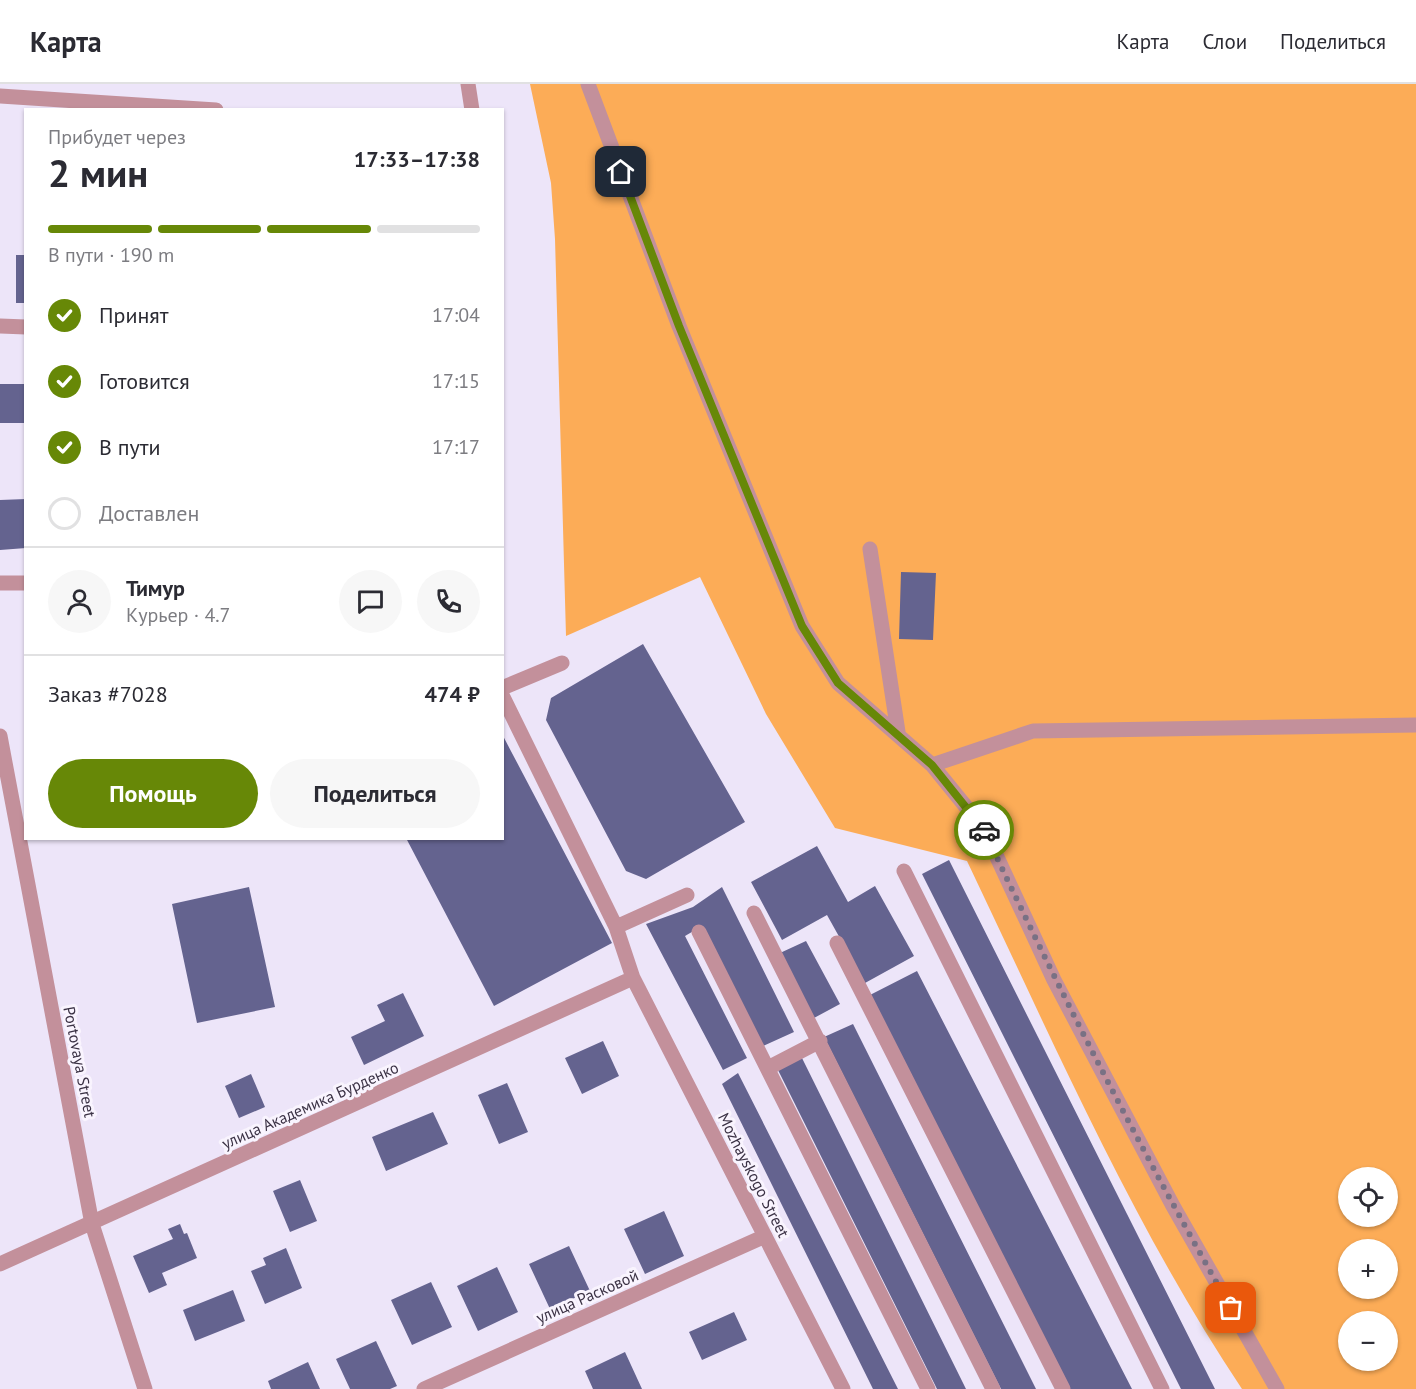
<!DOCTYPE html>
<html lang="ru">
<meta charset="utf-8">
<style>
:root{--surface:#fff;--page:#f7f7f7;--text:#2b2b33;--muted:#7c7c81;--line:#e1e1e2;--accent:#678807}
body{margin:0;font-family:"PT Sans",sans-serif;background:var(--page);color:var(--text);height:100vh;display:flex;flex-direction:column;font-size:22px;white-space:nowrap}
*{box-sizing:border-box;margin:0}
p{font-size:20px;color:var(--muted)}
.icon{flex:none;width:33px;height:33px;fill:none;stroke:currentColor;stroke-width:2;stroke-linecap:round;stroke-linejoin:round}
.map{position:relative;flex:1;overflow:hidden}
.drawer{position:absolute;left:24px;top:24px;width:480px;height:732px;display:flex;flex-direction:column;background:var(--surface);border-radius:0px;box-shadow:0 2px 4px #0004}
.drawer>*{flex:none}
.tools{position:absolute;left:1338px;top:1083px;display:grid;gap:12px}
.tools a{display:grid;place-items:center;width:60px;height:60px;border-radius:50%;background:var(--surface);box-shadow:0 2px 4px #0004;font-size:30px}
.pin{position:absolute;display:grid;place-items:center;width:51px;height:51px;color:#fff;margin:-26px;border-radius:12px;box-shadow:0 3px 9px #0006}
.courier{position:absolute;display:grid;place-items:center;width:60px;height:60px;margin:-30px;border:4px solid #678807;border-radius:50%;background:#fff;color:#222;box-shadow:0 2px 8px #0007}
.headline em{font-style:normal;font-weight:700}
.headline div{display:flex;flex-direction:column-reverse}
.headline{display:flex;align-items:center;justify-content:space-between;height:102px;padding:0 24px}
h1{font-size:39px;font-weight:700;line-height:45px}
.bar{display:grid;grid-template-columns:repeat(4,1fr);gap:9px 6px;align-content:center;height:72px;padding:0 24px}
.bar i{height:8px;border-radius:4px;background:var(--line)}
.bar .current{background:var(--accent)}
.bar p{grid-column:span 4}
.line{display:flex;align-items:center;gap:15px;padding:0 24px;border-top:2px solid var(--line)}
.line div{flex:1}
.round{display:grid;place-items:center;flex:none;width:63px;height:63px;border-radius:32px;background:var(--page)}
ol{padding:0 24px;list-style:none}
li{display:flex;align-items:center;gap:18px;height:66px}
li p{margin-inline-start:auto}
li .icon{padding:6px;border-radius:50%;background:var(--accent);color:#fff;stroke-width:4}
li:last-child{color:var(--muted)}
li i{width:33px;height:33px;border:3px solid var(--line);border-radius:50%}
.primary-button{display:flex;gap:12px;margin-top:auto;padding:12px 24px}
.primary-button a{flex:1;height:69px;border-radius:36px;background:var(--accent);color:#fff;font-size:24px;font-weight:700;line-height:69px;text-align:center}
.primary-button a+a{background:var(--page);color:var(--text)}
header{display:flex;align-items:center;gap:36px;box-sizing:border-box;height:84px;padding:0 30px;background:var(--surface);border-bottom:2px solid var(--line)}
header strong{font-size:28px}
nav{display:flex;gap:33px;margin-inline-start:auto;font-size:21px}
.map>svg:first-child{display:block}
.green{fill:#fcac57;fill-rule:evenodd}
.building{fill:#64638f}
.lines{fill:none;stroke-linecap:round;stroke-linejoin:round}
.minor{stroke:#c3909b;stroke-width:15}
.done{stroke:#797184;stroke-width:6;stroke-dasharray:0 10.8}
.route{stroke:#678807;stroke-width:8}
.labels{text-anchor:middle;stroke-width:6;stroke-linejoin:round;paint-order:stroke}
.street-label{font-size:16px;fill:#3b3245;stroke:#f9f4fe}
</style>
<header>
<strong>Карта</strong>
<nav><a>Карта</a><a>Слои</a><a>Поделиться</a></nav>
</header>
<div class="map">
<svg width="1416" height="1305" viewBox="0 0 1416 1305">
<rect width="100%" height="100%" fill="#ede5f9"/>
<path class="green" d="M530 0H1416V1305H1242C1132 1140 1052 955 967 777L835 744 766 630 700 493 566 552 555 155 551 99ZM1348 1094H1388V1132H1348ZM1348 1166H1388V1204H1348ZM1348 1238H1388V1276H1348Z"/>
<path class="building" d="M16 171H26V219H16Z
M0 300H26V339H0Z
M26 415V464L0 466V416Z
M901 488 936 489 933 556 899 555Z
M643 560 745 738 646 795 626 787 546 636 551 614Z
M502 650 612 859 494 922 406 754H502Z
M817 762 848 818 875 802 914 872 865 899 827 831 782 856 751 798Z
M949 776 1215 1305H1181L922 790Z
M249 803 275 923 197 939 172 820Z
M722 803 794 948 761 963 702 842 685 852 747 974 723 986 646 840 693 823Z
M806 857 840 920 814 934 780 869Z
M917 887 1132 1305H1070L868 912Z
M403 909 424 952 364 981 351 953 385 937 377 921Z
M853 940 1036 1305H1001L824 953Z
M603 957 619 992 582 1010 565 974Z
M801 972 966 1305H937L777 984Z
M738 989 898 1305H873L722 1000Z
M251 990 265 1023 239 1034 225 1002Z
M507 999 528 1048 499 1060 478 1011Z
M433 1028 448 1060 386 1087 372 1053Z
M300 1096 317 1137 290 1148 273 1107Z
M664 1127 684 1172 645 1190 624 1145Z
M180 1140 184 1150 187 1149 197 1174 162 1189 167 1201 149 1209 133 1172 173 1155 168 1145Z
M569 1162 590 1207 550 1225 529 1180Z
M286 1164 302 1204 265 1220 251 1187 266 1181 263 1174Z
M497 1183 518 1228 478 1247 457 1202Z
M431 1198 452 1243 412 1261 391 1216Z
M233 1206 245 1237 195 1257 183 1226Z
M734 1228 747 1256 702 1276 689 1248Z
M376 1257 397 1302 390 1305H350L336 1275Z
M625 1268 642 1305H593L585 1287Z
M308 1278 320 1305H271L268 1297Z"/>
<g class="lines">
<path class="minor" d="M468 0 472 26
M588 0 679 242 802 542 838 599 932 681 984 745 1054 896 1173 1122 1277 1305
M0 12 216 26
M0 242 26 243
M870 465 898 648
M0 499H26
M502 604 562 579
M502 611 616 843 633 894 843 1305
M0 652 92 1140 145 1305
M932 681 1033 647 1416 641
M904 787 1162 1305
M754 829 993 1305
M616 843 687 811
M699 848 928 1305
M837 859 1063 1305
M768 984 820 957
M0 1180 633 894
M424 1305 765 1152"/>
</g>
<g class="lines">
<path class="done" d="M984 746C1060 909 1142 1068 1231 1224"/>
<path class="route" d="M621 88 679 242 802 542 838 599 932 681 984 746"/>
</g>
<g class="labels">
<g class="street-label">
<text transform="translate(80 978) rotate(79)" y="6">Portovaya Street</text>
<text transform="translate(310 1021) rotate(-24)" y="6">улица Академика Бурденко</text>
<text transform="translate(754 1091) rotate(63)" y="6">Mozhayskogo Street</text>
<text transform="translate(587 1212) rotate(-24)" y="6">улица Расковой</text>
</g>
</g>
</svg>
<div class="tools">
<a><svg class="icon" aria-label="locate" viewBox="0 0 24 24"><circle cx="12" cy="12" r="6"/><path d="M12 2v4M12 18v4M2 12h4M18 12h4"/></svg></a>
<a>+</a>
<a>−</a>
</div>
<div class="pin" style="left:1231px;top:1224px;background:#ea580c"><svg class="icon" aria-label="bag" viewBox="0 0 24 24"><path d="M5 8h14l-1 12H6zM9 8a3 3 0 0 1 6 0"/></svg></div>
<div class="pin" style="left:621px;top:88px;background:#1f2937"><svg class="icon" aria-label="home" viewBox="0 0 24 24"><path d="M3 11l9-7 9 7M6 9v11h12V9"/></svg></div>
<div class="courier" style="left:984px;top:746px"><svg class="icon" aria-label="car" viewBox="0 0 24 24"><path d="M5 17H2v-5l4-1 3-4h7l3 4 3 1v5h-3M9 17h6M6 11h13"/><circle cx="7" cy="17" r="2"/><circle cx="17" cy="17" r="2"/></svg></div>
<section class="drawer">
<div class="headline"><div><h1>2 мин</h1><p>Прибудет через</p></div><em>17:33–17:38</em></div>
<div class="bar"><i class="current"></i><i class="current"></i><i class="current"></i><i></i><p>В пути · 190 m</p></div>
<ol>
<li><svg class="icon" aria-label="check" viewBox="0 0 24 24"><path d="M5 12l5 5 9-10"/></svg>Принят<p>17:04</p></li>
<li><svg class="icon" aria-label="check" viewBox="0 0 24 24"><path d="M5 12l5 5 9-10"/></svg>Готовится<p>17:15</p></li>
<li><svg class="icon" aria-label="check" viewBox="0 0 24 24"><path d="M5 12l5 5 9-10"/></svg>В пути<p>17:17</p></li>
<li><i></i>Доставлен</li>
</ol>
<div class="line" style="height:108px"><a class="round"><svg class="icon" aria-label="person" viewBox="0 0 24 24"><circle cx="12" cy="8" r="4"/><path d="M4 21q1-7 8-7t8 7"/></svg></a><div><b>Тимур</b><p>Курьер · 4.7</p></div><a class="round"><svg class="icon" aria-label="chat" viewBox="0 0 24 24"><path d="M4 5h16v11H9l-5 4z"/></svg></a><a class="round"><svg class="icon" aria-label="phone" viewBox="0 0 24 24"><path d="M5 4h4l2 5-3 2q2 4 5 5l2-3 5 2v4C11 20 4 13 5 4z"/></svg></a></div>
<div class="line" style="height:78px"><div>Заказ #7028</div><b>474 ₽</b></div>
<div class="primary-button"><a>Помощь</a><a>Поделиться</a></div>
</section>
</div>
